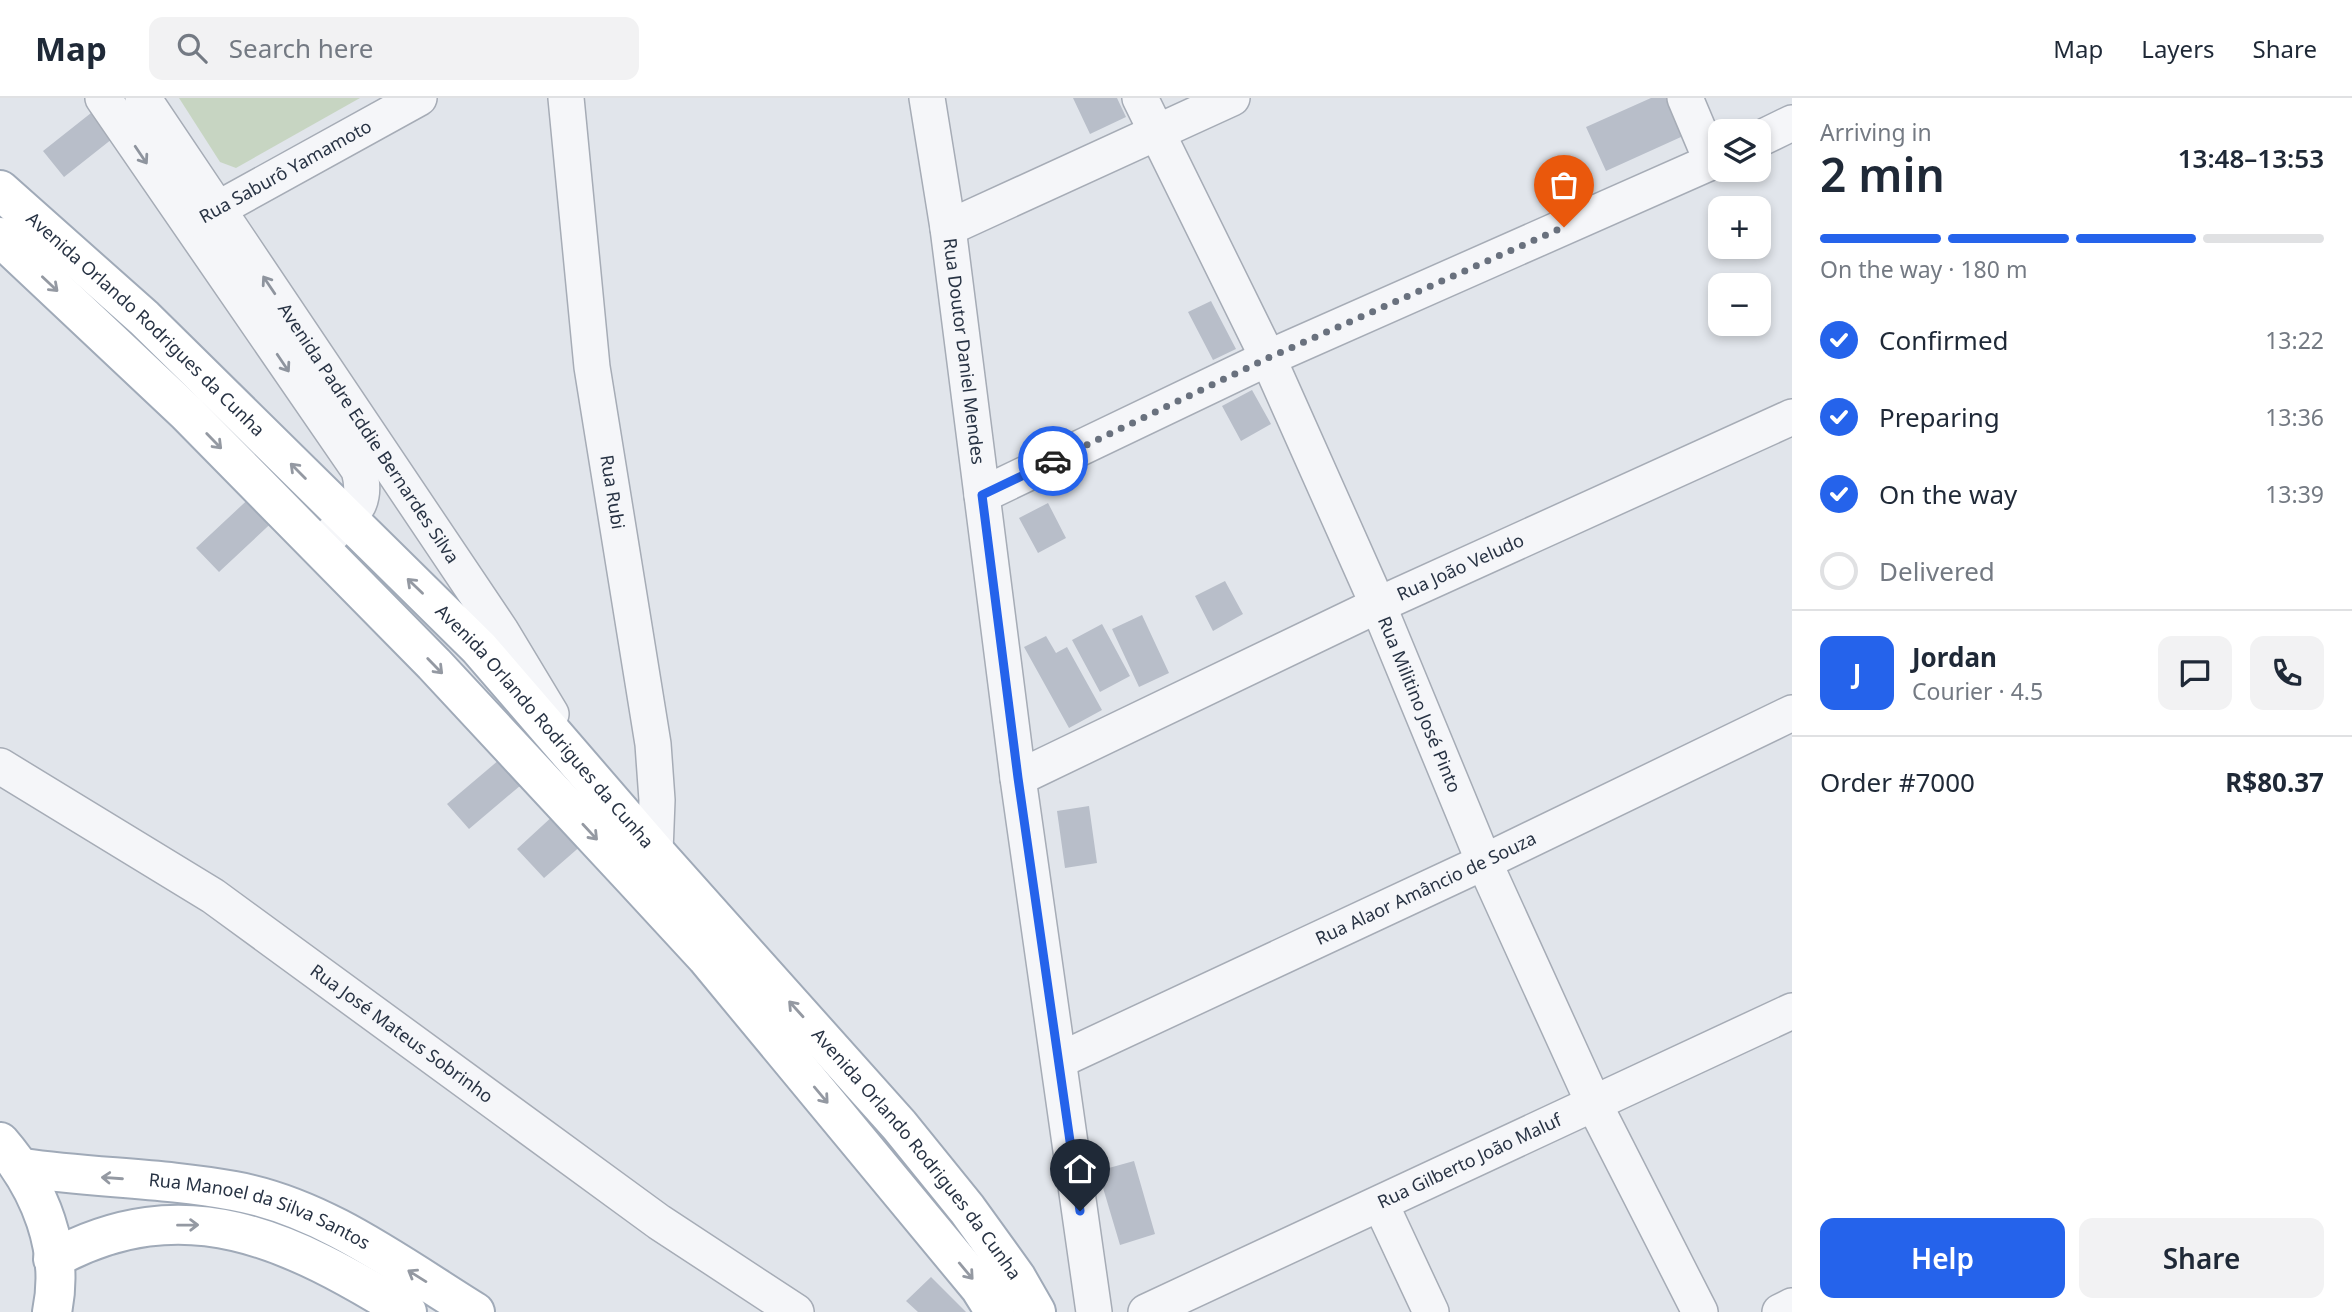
<!DOCTYPE html>
<meta charset="utf-8">
<style>
:root{--surface:#fff;--page:#f2f2f3;--text:#1f2937;--muted:#747a83;--line:#e0e1e3;--accent:#2563eb}
body{margin:0;font-family:"Noto Sans",sans-serif;background:var(--page);color:var(--text);height:100vh;display:flex;flex-direction:column;font-size:26px;white-space:nowrap}
*{box-sizing:border-box;margin:0}
p{font-size:23px;color:var(--muted)}
.icon{flex:none;width:38px;height:38px;fill:none;stroke:currentColor;stroke-width:2;stroke-linecap:round;stroke-linejoin:round}
.map{position:relative;flex:1;overflow:hidden}
.drawer{display:flex;flex-direction:column;background:var(--surface);width:560px}
.drawer>*{flex:none}
.tools{position:absolute;left:1708px;top:21px;display:grid;gap:14px}
.tools a{display:grid;place-items:center;width:63px;height:63px;border-radius:14px;background:var(--surface);box-shadow:0 4px 10px #0003;font-size:35px}
.pin{position:absolute;display:grid;place-items:center;width:60px;height:60px;color:#fff;margin:-72px -30px;border-radius:50% 50% 50% 0;rotate:-45deg;box-shadow:0 0 7px #0007}
.pin .icon{rotate:45deg}
.courier{position:absolute;display:grid;place-items:center;width:70px;height:70px;margin:-35px;border:5px solid #2563eb;border-radius:50%;background:#fff;color:#222;box-shadow:0 2px 9px #0007}
.headline em{font-style:normal;font-weight:600}
.headline div{display:flex;flex-direction:column-reverse}
.headline{display:flex;align-items:center;justify-content:space-between;height:119px;padding:0 28px}
h1{font-size:46px;font-weight:600;line-height:52px}
.bar{display:grid;grid-template-columns:repeat(4,1fr);gap:10px 7px;align-content:center;height:84px;padding:0 28px}
.bar i{height:9px;border-radius:5px;background:var(--line)}
.bar .selected{background:var(--accent)}
.bar p{grid-column:span 4}
.line{display:flex;align-items:center;gap:18px;padding:0 28px;border-top:2px solid var(--line)}
.line div{flex:1}
.round{display:grid;place-items:center;flex:none;width:74px;height:74px;border-radius:14px;background:var(--page)}
ol{padding:0 28px;list-style:none}
li{display:flex;align-items:center;gap:21px;height:77px}
li p{margin-inline-start:auto}
li .icon{padding:7px;border-radius:50%;background:var(--accent);color:#fff;stroke-width:4}
li:last-child{color:var(--muted)}
li i{width:38px;height:38px;border:4px solid var(--line);border-radius:50%}
.action{display:flex;gap:14px;margin-top:auto;padding:14px 28px}
.action a{flex:1;height:80px;border-radius:14px;background:var(--accent);color:#fff;font-size:28px;font-weight:600;line-height:80px;text-align:center}
.action a+a{background:var(--page);color:var(--text)}
header{display:flex;align-items:center;gap:42px;box-sizing:border-box;height:98px;padding:0 35px;background:var(--surface);border-bottom:2px solid var(--line)}
header strong{font-size:33px}
nav{display:flex;gap:38px;margin-inline-start:auto;font-size:24px}
.search{width:490px;height:63px;background:var(--page);display:flex;align-items:center;gap:18px;box-sizing:border-box;padding:0 24px;border-radius:14px;color:var(--muted);font-size:26px}
main{display:flex;flex:1;min-height:0}
.map>svg:first-child{display:block}
.green{fill:#c7d5c2}
.building{fill:#b8bec9}
.lines{fill:none;stroke-linecap:round;stroke-linejoin:round}
.minor-casing{stroke:#a6acb6;stroke-width:38}
.primary-casing{stroke:#a0aab8;stroke-width:42}
.minor{stroke:#f5f6f9;stroke-width:35}
.primary{stroke:#fff;stroke-width:38}
.oneway{stroke:#8e949e}
.oneway2{stroke:#9499a2}
.done{stroke:#69717e;stroke-width:7;stroke-dasharray:0 12.6}
.route{stroke:#2563eb;stroke-width:9}
.labels{text-anchor:middle;stroke-width:5;stroke-linejoin:round;paint-order:stroke}
.street-label{font-size:18px;fill:#283344;stroke:#f1f4f8}
</style>
<header>
<strong>Map</strong>
<div class="search"><svg class="icon" aria-label="search" viewBox="0 0 24 24"><circle cx="10" cy="10" r="6"/><path d="M15 15l6 6"/></svg>Search here</div>
<nav><a>Map</a><a>Layers</a><a>Share</a></nav>
</header>
<main>
<div class="map">
<svg width="1792" height="1214" viewBox="0 0 1792 1214">
<rect width="100%" height="100%" fill="#e1e5eb"/>
<path class="green" d="M179 0H360L236 70 220 64Z"/>
<path class="building" d="M1073 0H1117L1126 19 1090 36Z
M1651 0H1677L1692 34 1606 73 1586 29Z
M91 15 112 41 64 79 43 53Z
M1211 203 1236 251 1213 262 1188 214Z
M1252 292 1271 326 1241 343 1222 308Z
M257 393 280 417 219 474 196 450Z
M1048 405 1066 440 1038 455 1019 420Z
M1225 483 1243 516 1213 533 1195 498Z
M1142 517 1169 575 1139 589 1112 531Z
M1102 526 1130 578 1100 594 1072 542Z
M1046 538 1056 555 1067 549 1102 612 1069 630 1024 549Z
M506 656 527 682 469 731 447 706Z
M1089 708 1097 765 1065 770 1057 713Z
M555 716 583 746 544 780 517 751Z
M1134 1063 1155 1136 1120 1147 1098 1073Z
M931 1179 966 1214H918L906 1203Z"/>
<g class="lines">
<defs>
<g id="minor">
<path d="M103 0 359 372C369 408 351 417 327 441"/>
<path id="s1" d="M143 0 501 533 551 616"/>
<path id="s2" d="M566 0 592 269 653 646 657 702 655 754 643 769"/>
<path id="s3" d="M927 0 948 130 1018 680 1094 1214"/>
<path id="s4" d="M1140 0 1268 260 1378 507 1484 764 1594 1006 1700 1214"/>
<path d="M1685 0 1712 64"/>
<path d="M1759 41 1792 25"/>
<path id="s5" d="M198 122 419 0"/>
<path d="M948 130 1232 0"/>
<path d="M982 397 1268 260 1720 60"/>
<path id="s6" d="M0 668 213 798 659 1124 796 1214"/>
<path id="s7" d="M1018 680 1378 507 1792 319"/>
<path id="s8" d="M1060 962 1484 764 1792 615"/>
<path d="M1381 1107 1431 1214"/>
<path id="s9" d="M1146 1214 1792 913"/>
<path d="M1780 1214 1792 1208"/>
</g>
<g id="primary">
<path id="s10" d="M0 92 144 220 479 550 655 754 899 1027 967 1111 1016 1179 1036 1214"/>
<path d="M0 139 187 315 434 566 633 780 706 859 980 1190 995 1214"/>
<path d="M0 1044C40 1090 65 1152 52 1214"/>
<path id="s11" d="M23 1070C93 1080 165 1080 234 1093 323 1109 399 1167 475 1214"/>
<path d="M53 1161C185 1089 290 1142 407 1214"/>
</g>
</defs>
<use href="#minor" class="minor-casing"/>
<use href="#primary" class="primary-casing"/>
<use href="#minor" class="minor"/>
<use href="#primary" class="primary"/>
</g>
<defs><path id="oneway-shaft" d="M-6 0H5M1.5-3L5.5 0L1.5 3" fill="none" stroke-width="1.6" stroke-linecap="round" stroke-linejoin="round" transform="scale(1.75)"/></defs>
<g class="oneway">
<use href="#oneway-shaft" transform="translate(141 57) rotate(56)"/>
<use href="#oneway-shaft" transform="translate(269 187) rotate(-124)"/>
<use href="#oneway-shaft" transform="translate(283 265) rotate(56)"/>
</g>
<g class="oneway2">
<use href="#oneway-shaft" transform="translate(50 186) rotate(43)"/>
<use href="#oneway-shaft" transform="translate(214 343) rotate(46)"/>
<use href="#oneway-shaft" transform="translate(298 373) rotate(-135)"/>
<use href="#oneway-shaft" transform="translate(415 488) rotate(-136)"/>
<use href="#oneway-shaft" transform="translate(435 568) rotate(46)"/>
<use href="#oneway-shaft" transform="translate(590 734) rotate(47)"/>
<use href="#oneway-shaft" transform="translate(796 911) rotate(-132)"/>
<use href="#oneway-shaft" transform="translate(821 997) rotate(50)"/>
<use href="#oneway-shaft" transform="translate(112 1080) rotate(-176)"/>
<use href="#oneway-shaft" transform="translate(188 1127) rotate(-1)"/>
<use href="#oneway-shaft" transform="translate(966 1173) rotate(50)"/>
<use href="#oneway-shaft" transform="translate(417 1178) rotate(-148)"/>
</g>
<g class="lines">
<path class="done" d="M1053 363 1268 260 1564 129"/>
<path class="route" d="M1053 363 982 397 1018 680 1080 1113"/>
</g>
<g class="labels">
<g class="street-label">
<text dy="6" stroke="none"><textPath href="#s5" startOffset="100">Rua Saburô Yamamoto</textPath></text>
<text dy="6" stroke="none"><textPath href="#s10" startOffset="198">Avenida Orlando Rodrigues da Cunha</textPath></text>
<text dy="6" stroke="none"><textPath href="#s3" startOffset="256">Rua Doutor Daniel Mendes</textPath></text>
<text dy="6" stroke="none"><textPath href="#s1" startOffset="404">Avenida Padre Eddie Bernardes Silva</textPath></text>
<text dy="6" stroke="none"><textPath href="#s2" startOffset="397">Rua Rubi</textPath></text>
<text dy="6" stroke="none"><textPath href="#s7" startOffset="490">Rua João Veludo</textPath></text>
<text dy="6" stroke="none"><textPath href="#s4" startOffset="668">Rua Militino José Pinto</textPath></text>
<text dy="6" stroke="none"><textPath href="#s10" startOffset="765">Avenida Orlando Rodrigues da Cunha</textPath></text>
<text dy="6" stroke="none"><textPath href="#s8" startOffset="404">Rua Alaor Amâncio de Souza</textPath></text>
<text dy="6" stroke="none"><textPath href="#s6" startOffset="483">Rua José Mateus Sobrinho</textPath></text>
<text dy="6" stroke="none"><textPath href="#s10" startOffset="1332">Avenida Orlando Rodrigues da Cunha</textPath></text>
<text dy="6" stroke="none"><textPath href="#s9" startOffset="357">Rua Gilberto João Maluf</textPath></text>
<text dy="6" stroke="none"><textPath href="#s11" startOffset="242">Rua Manoel da Silva Santos</textPath></text>
</g>
</g>
</svg>
<div class="tools">
<a><svg class="icon" aria-label="layers" viewBox="0 0 24 24"><path d="M12 4l9 5-9 5-9-5zM3 14l9 5 9-5"/></svg></a>
<a>+</a>
<a>−</a>
</div>
<div class="pin" style="left:1564px;top:129px;background:#ea580c"><svg class="icon" aria-label="bag" viewBox="0 0 24 24"><path d="M5 8h14l-1 12H6zM9 8a3 3 0 0 1 6 0"/></svg></div>
<div class="pin" style="left:1080px;top:1113px;background:#1f2937"><svg class="icon" aria-label="home" viewBox="0 0 24 24"><path d="M3 11l9-7 9 7M6 9v11h12V9"/></svg></div>
<div class="courier" style="left:1053px;top:363px"><svg class="icon" aria-label="car" viewBox="0 0 24 24"><path d="M5 17H2v-5l4-1 3-4h7l3 4 3 1v5h-3M9 17h6M6 11h13"/><circle cx="7" cy="17" r="2"/><circle cx="17" cy="17" r="2"/></svg></div>
</div>
<section class="drawer">
<div class="headline"><div><h1>2 min</h1><p>Arriving in</p></div><em>13:48–13:53</em></div>
<div class="bar"><i class="selected"></i><i class="selected"></i><i class="selected"></i><i></i><p>On the way · 180 m</p></div>
<ol>
<li><svg class="icon" aria-label="check" viewBox="0 0 24 24"><path d="M5 12l5 5 9-10"/></svg>Confirmed<p>13:22</p></li>
<li><svg class="icon" aria-label="check" viewBox="0 0 24 24"><path d="M5 12l5 5 9-10"/></svg>Preparing<p>13:36</p></li>
<li><svg class="icon" aria-label="check" viewBox="0 0 24 24"><path d="M5 12l5 5 9-10"/></svg>On the way<p>13:39</p></li>
<li><i></i>Delivered</li>
</ol>
<div class="line" style="height:126px"><b class="round" style="background:var(--accent);color:#fff">J</b><div><b>Jordan</b><p>Courier · 4.5</p></div><a class="round"><svg class="icon" aria-label="chat" viewBox="0 0 24 24"><path d="M4 5h16v11H9l-5 4z"/></svg></a><a class="round"><svg class="icon" aria-label="phone" viewBox="0 0 24 24"><path d="M5 4h4l2 5-3 2q2 4 5 5l2-3 5 2v4C11 20 4 13 5 4z"/></svg></a></div>
<div class="line" style="height:91px"><div>Order #7000</div><b>R$80.37</b></div>
<div class="action"><a>Help</a><a>Share</a></div>
</section>
</main>
